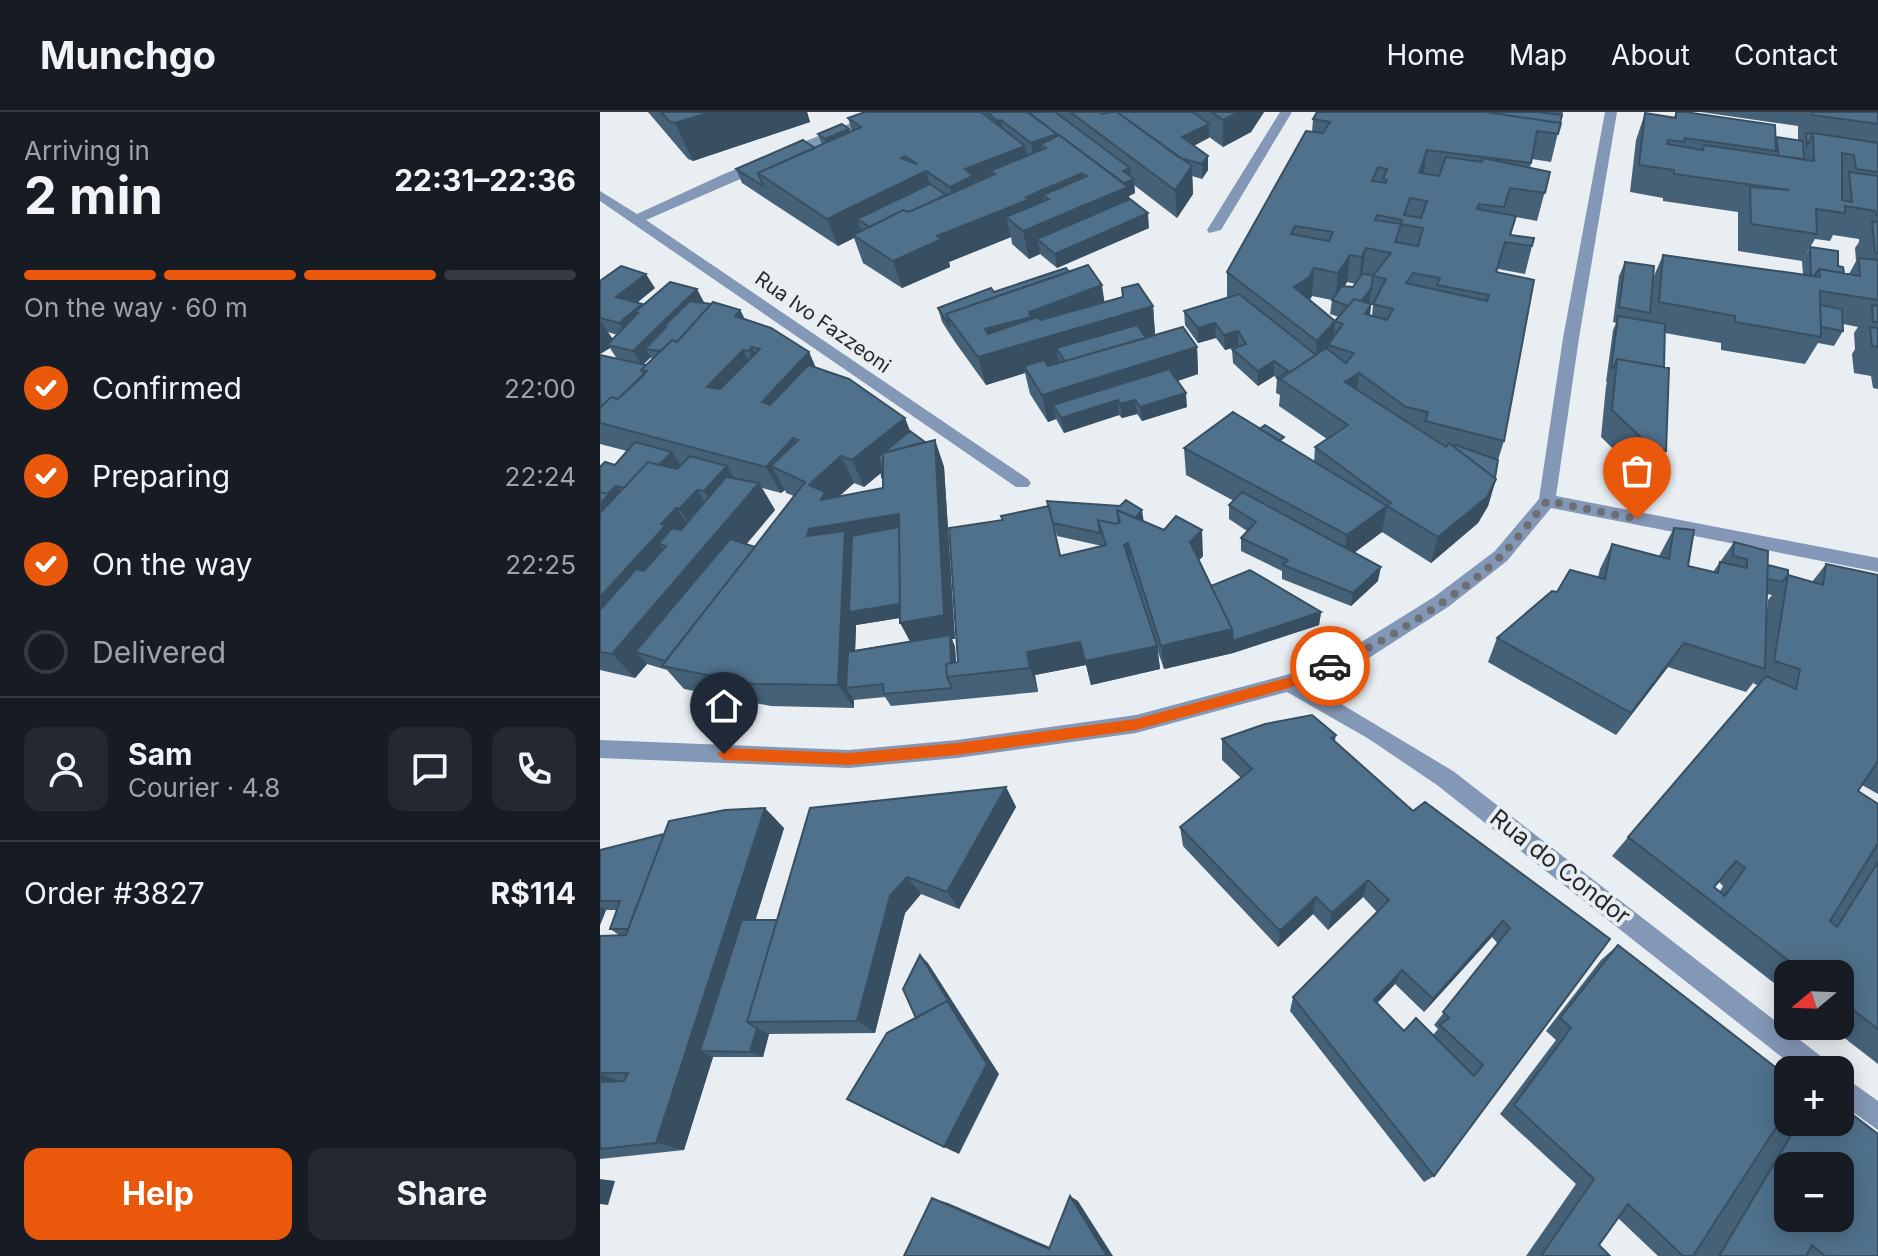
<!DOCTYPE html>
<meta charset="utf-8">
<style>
:root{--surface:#171b24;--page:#242831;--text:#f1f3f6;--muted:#9ea1a6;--line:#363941;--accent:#ea580c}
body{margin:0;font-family:Inter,sans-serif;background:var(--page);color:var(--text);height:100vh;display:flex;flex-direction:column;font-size:30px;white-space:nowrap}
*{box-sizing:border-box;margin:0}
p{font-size:26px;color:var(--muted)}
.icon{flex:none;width:44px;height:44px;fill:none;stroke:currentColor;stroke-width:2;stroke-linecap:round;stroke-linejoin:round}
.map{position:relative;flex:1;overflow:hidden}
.side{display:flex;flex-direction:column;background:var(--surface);width:600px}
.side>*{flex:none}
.needle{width:52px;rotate:251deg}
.tools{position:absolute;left:1174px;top:848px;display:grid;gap:16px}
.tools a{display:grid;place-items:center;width:80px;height:80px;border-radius:16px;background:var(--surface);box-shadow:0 4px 20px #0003;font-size:40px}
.pin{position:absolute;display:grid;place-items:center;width:68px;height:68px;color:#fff;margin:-82px -34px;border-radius:50% 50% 50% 0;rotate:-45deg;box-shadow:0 0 8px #0007}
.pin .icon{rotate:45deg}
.courier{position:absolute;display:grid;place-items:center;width:80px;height:80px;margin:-40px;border:6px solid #ea580c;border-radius:50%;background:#fff;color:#222;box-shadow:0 2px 10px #0007}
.overview em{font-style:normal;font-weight:700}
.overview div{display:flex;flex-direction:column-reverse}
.overview{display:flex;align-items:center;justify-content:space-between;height:136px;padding:0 24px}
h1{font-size:52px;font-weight:700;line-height:60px}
.bar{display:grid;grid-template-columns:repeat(4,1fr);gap:12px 8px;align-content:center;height:96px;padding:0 24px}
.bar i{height:10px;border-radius:6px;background:var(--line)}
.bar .selected{background:var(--accent)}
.bar p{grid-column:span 4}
.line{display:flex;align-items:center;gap:20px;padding:0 24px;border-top:2px solid var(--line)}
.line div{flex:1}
.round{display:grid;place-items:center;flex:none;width:84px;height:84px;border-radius:16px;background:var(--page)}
ol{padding:0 24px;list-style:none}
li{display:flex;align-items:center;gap:24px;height:88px}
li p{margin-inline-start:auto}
li .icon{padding:8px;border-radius:50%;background:var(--accent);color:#fff;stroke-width:4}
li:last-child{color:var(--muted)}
li i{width:44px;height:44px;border:4px solid var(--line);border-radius:50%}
.primary-button{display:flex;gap:16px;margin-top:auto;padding:16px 24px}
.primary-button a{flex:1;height:92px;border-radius:16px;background:var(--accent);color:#fff;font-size:32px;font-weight:700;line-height:92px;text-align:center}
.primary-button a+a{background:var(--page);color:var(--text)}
header{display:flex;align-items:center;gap:48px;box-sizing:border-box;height:112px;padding:0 40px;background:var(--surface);border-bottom:2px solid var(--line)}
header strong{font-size:38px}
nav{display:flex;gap:44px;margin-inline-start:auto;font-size:28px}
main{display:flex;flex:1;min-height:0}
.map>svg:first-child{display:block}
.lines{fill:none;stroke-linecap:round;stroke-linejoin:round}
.minor{fill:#8397b6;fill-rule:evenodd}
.wall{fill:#456178;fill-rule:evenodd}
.shaded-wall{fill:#384f61}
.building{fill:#50718b;stroke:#384f61;stroke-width:2;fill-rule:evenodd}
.route{fill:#ea580c}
.done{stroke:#6c6e71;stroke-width:8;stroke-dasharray:0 14.4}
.labels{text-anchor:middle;stroke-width:8;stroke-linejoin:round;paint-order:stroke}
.far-street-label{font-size:20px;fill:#28292b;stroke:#e9eef2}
.street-label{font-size:24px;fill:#28292b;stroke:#e9eef2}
</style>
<header>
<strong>Munchgo</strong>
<nav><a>Home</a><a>Map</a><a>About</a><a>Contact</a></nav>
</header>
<main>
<section class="side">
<div class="overview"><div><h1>2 min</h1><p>Arriving in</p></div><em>22:31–22:36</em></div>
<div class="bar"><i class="selected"></i><i class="selected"></i><i class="selected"></i><i></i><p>On the way · 60 m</p></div>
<ol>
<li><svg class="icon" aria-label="check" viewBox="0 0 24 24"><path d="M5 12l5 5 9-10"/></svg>Confirmed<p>22:00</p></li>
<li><svg class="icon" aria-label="check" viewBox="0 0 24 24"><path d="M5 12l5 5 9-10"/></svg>Preparing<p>22:24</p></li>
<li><svg class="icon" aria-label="check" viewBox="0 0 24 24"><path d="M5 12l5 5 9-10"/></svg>On the way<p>22:25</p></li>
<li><i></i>Delivered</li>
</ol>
<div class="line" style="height:144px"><a class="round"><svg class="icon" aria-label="person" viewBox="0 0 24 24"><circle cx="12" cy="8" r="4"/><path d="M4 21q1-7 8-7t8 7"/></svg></a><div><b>Sam</b><p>Courier · 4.8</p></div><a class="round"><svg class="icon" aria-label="chat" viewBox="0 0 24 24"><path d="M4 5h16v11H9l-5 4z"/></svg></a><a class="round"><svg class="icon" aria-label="phone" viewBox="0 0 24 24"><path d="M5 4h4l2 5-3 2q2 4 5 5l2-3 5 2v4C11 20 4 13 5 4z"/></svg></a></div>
<div class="line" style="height:104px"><div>Order #3827</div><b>R$114</b></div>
<div class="primary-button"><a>Help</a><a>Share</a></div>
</section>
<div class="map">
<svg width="1278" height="1144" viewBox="0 0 1278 1144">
<rect width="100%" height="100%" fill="#e9eef2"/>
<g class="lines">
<path class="minor" d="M278 0H295L46 108 428 367 431 371 428 375H416L0 89V79L37 102 124 62Z
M680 0H692L621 118 609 121 607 118Z
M1005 0H1017L979 226 956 384 1278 446V460L951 396 907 449 848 495 761 551 708 572 853 659 1227 949 1231 958H1198L837 673 769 627 687 580 536 621 357 646 249 656 0 646V628L249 638 357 628 536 603 686 563 747 539 834 485 895 439 939 387 963 226Z
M1240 962 1278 989V1018L1240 991Z"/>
</g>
<path class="wall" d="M48 0H207L210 10 93 49 88 47Z
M265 0H664L651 20 623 35 609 25 594 34 608 44V58L602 67 592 64 593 82 577 106 534 73 535 81 529 84 530 87 549 116 457 156 440 142 429 147 412 132 411 125 349 150 350 155 302 176 263 151 254 126 238 134 142 71 136 57 215 36 222 33 218 22 252 19 248 6Z
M717 0H963L951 50 932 47 930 56 950 60 937 109 916 105 911 123 934 126 925 162 898 157 897 160 904 329 898 348 895 366 896 367 888 394 878 411 831 451 782 420 754 441 778 469 751 494 682 467V459L641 439V426L647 419 629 407V393L634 389 586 363 584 336 656 315 714 350 715 335 727 327 679 294 680 283 676 281 677 266 674 264 658 274 633 251 632 237 638 235V234L625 238 616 226 598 231 585 213 584 199 627 186V160L712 20 713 7ZM747 170 756 172 753 175 745 174ZM712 184 732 188 730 202 739 205 735 209 709 188ZM769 191 773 192 772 204 770 203 771 192Z
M1076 0 1175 27 1176 25 1198 29V14L1101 0H1278V277L1273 276 1271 264 1254 261 1252 242 1255 237 1254 221 1258 215 1243 212V219L1234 234 1218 231 1205 252 1121 238V231L1065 221 1064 255 1066 339 1052 365 1039 362 1001 325 1006 274 1007 270H1006L1013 218 1016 211 1013 210 1019 164 1025 150 1053 166 1063 143 1203 163 1202 149 1210 135 1238 154 1244 161 1249 162 1256 149 1255 136 1259 130V127L1233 123 1230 129 1215 127 1202 149 1138 139V100L1063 89V86L1030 80 1036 28 1045 1 1074 5Z
M469 160 504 190 553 194 555 222 546 225 597 235 598 262 578 269 587 295 542 309 537 302 522 306 519 303 464 321 456 307 448 310 430 282 425 261 386 273 355 230 342 210 338 196Z
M0 169 55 176 37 191 42 192 43 194 105 191 140 198 145 207 209 240 216 256 305 306 310 319 325 330 335 328 344 355 355 527H352L355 535 356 550H358L403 408 449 395 544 409 603 444 599 448 611 474 721 500 719 513 633 541 564 557 558 540 560 557 491 573 486 553 435 563 438 580 291 594 285 585 254 588V596L171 594 84 577 67 558 47 552 35 566 0 558V355L15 353 27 339 0 332V243L17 247 10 236 0 242ZM8 220 17 223 13 227ZM51 245 52 247 46 253 43 252ZM281 361 283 376 239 384 254 371 264 375ZM162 376 181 381 185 378 186 381 194 384 155 435 146 432 175 398ZM454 414 457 424 502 434 461 444ZM300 506 310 529 255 538 256 513Z
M1074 416 1088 454 1113 460 1134 430 1168 453 1188 463 1212 470 1226 452 1278 463V682L1262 673 1258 679 1278 692V952L1229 914H1240V862H1188V882L1012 744 1158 573 1154 572V570L1146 580 1068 555 1016 623 888 550 897 526 957 480 998 465 1000 457 1012 432 1059 444ZM1167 482 1172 483 1168 488 1167 498ZM1119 770 1123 774 1120 779 1114 775Z
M736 623 735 629 813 699 1010 827 834 1064 824 1070 690 899 693 885 777 800 763 785 728 818 713 802 678 835 583 734 580 715 641 666 622 648V627ZM892 825 898 832 834 913 838 917 833 923 804 919 777 891 795 872 824 900Z
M406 675 416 695 359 797 321 782 305 801 275 921 169 922 163 945H113L84 1038 0 1047V824L19 823 10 817 17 798H6L0 813V738L184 716 155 808H177Z
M1018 833 1188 1010H1240L1278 1144H1058L1018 1106 999 1133 1010 1144H926L976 1072 900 1002 956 928 946 919 1001 848Z"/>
<path class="shaded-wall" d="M111 0H207L210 10 93 49 75 11Z
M639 0H664L651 20 623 35V8Z
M401 8 407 35 402 37 397 9Z
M609 12V26L583 39 582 25Z
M249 17 254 31 231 41 225 27Z
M457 22 461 49 441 32 445 55 436 59 431 31Z
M425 34 430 61 395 62 390 59 394 75 353 88 350 75 365 57Z
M827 38 823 65 814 89 819 61Z
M608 44V58L602 67V52Z
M592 54 593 82 577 106 575 78Z
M530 56 531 68 534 67 535 81 529 84 531 102 450 138 437 127 440 142 429 147 423 119 406 105 411 125 349 150 350 155 302 176 293 149 339 129 337 124 427 88 426 85 482 61 486 88 452 103 449 87 443 83 447 105 434 111 435 114 514 81V75L524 71 523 59Z
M326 59 334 86 257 107 263 122 253 123 254 126 238 134 227 107Z
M548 101 549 116 457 156 455 142Z
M766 136 762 164 758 173 762 145Z
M750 143 747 170 735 189 738 161Z
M714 156 712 184 707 193 694 175Z
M46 162 55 176 25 200 16 185Z
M502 173 506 200 553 194 555 222 464 249 456 236 459 251 427 260 424 254 425 261 386 273 378 245 355 214Z
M97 177 105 192 66 215H63L70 226 45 237 51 245 42 254 33 239Z
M771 177 769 191 756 196Z
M42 192 51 207 38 201 35 200 43 213 28 226 19 211Z
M771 192 768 219 765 202Z
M140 198 154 226 135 204Z
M0 208 16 233H7L10 236 0 242Z
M735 209 733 234 728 233V242L715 256 717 229Z
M615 211 616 226 598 231V216Z
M638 219V234L625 238 624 223Z
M152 235 166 263 163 267 149 239Z
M597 235 598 262 461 306 453 293 456 307 448 310 442 283Z
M143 238 157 266 123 302 107 275Z
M209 240 221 268 177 318 162 290Z
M674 249V264L658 274V259Z
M759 261 755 288 745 270Z
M586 281 587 295 542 309 540 295Z
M518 288 519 303 464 321 461 306Z
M535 288 537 302 522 306 520 292Z
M305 306 315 333 335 328 344 355 355 527H352L355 535 357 564 313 535 300 511 344 503 288 355 264 375 252 348Z
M193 326 207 353 171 354 185 378 181 381 166 355Z
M72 340 81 354 45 393 35 379Z
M241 344 254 371 231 392 299 402 311 504 256 513 254 575 246 576 254 588V596L238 573 207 424 209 417V373Z
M127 354 143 380 122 406 104 379Z
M896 367 888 394 878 411 831 451 838 425Z
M159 371 175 398 52 545 35 540 47 552 35 566 12 542Z
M16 374 27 388 0 440V392Z
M97 378 114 404 98 423 79 397Z
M787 394 782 420 743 449 747 423Z
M76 396 95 422 66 434 58 432 74 452 0 536V485Z
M542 398 544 411 528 414Z
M602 418 603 444 592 456 590 430Z
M528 431 532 457 524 433Z
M781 455 778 469 751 494 753 481Z
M721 500 719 513 633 541 564 557 561 534 632 517Z
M480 530 557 534 560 557 491 573 486 553 435 563 438 580 430 556 427 540Z
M1084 531 1068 555 1016 623 1031 601Z
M406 675 416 695 359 797 347 780Z
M165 696 184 716 115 939H100L113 945 84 1038 56 1031Z
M307 765 321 782 305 801 275 921 257 909 290 784Z
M768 768 763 785 728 818 732 801Z
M716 785 713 802 678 835 680 819Z
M0 794 6 798 0 813Z
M903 809 892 825 824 900 833 887Z
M320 843 328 851 399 962 359 1042 344 1035Z
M802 858 795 872 768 901 774 888Z
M157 916 169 922 163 945 150 940Z
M0 962 28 972H0Z
M0 1067 15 1069 8 1093 0 1092Z
M470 1084 478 1089 513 1144H507Z
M332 1086 348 1091 459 1139 449 1137Z"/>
<path class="building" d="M61 0H111L75 11 70 10Z
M265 0H381L425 34 365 57 373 64 350 75 326 59 227 107 158 61 261 15 248 6ZM305 44 317 52 301 46Z
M387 0H428L457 22 431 31 401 8 397 9Z
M427 0H455L530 56 523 59 534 67 524 71 459 23 457 24V22Z
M470 0H500L503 2 509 0H517L592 54 575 78Z
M517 0H593L609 12 582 25 608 44 602 52 580 46Z
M611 0H639L623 8Z
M717 0H885L961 11 958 22 937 19 931 51 827 38 819 61 839 64 846 45 882 50 883 46 950 60 945 81 910 76 904 95 879 92 877 97 916 104 910 123 934 126 932 134 905 130 896 160 934 168 904 329 825 309 828 300 806 295 759 261 745 270 846 335 849 331 896 367 887 385 838 425 787 394 791 391 715 335 748 313 680 267 726 236 746 251 754 241 728 233 743 212 735 209 717 229 627 160 706 19 723 21 730 10 713 7ZM778 55 787 57 783 67 787 68 786 71 772 69ZM810 86 827 89 821 106 804 103ZM777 103 802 108 801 112 823 116 818 134 795 130 801 112 775 108ZM695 114 733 120 729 129 691 122ZM766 136 791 141 773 164 786 167 773 192 793 197 787 208 765 202 771 192 754 187 735 209 694 175 709 165 714 156 738 161 750 143 762 145ZM813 161 840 166 837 173 889 183 887 189 806 171Z
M886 0H938L962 3 960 11Z
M1076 0H1085L1175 13 1176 39 1085 26 1084 30 1068 28 1067 32 1103 38 1104 33 1214 49 1213 21 1278 31V60L1256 57 1254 43 1242 41V88L1252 90 1249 60 1278 64V104L1276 103 1275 99 1245 94V101L1216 97 1217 122 1151 112 1150 75 1189 78 1074 62V58L1039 53 1045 1 1076 6Z
M1212 0H1278V12L1212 3Z
M242 12 249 17 225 27 218 22Z
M1206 21 1213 22 1207 34Z
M459 23 528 75 423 119 406 105 449 87 443 83 487 64 482 61 426 85 430 87 337 124 342 127 293 149 253 123 303 98 309 100 395 62 390 59 446 36 441 32Z
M1176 25 1203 29 1204 47 1179 44Z
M203 28 215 36 158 61 163 74 136 57Z
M330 72 346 83 309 100 303 98 270 115 257 107Z
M530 87 548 101 455 142 437 127Z
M1272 109 1278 110V141H1275Z
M1210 135 1238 139V154L1243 155 1244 161 1219 157 1214 164H1211Z
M1063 143 1220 165 1219 157 1260 164 1259 146 1278 148V188L1220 179 1221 225 1135 210V204L1059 190Z
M1025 150 1054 154 1050 201 1019 195Z
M488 153 502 173 429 200 431 205 385 217 388 222 438 205 440 208 523 185 522 176 538 172 553 194 378 245 346 202Z
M21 154 46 162 16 185 42 192 19 211 0 206V169Z
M466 156 469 160 346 202 350 215 338 196 391 176 394 180Z
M762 162 773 163 771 177 761 189 754 187 748 194 732 188 742 174 753 175Z
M70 170 97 177 33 239 7 233 38 201 35 200Z
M639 182 716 243 680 267V268L677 266 688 259 674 249 658 259 632 237 646 232 638 219 624 223 615 211 598 216 584 199Z
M90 189 111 192 77 230 72 228 61 239 45 237 66 215H63Z
M113 190 140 198 135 204 171 216 209 240 162 290 170 293 208 253 249 267 305 306 252 348 241 344 209 373 225 380 221 388 283 376V341L335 328 344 503 300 511 299 402 209 417 207 424 245 419 238 573 153 572 62 554 205 370 171 354 198 328 193 326 166 355 0 311V296L11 285 18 287 47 259 41 258 72 228 77 230ZM152 235 160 237 120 277 107 275 143 238 149 239Z
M1220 193 1242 197 1243 219 1221 215Z
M1272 193 1278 194V210H1273Z
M1018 204 1065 212 1064 255 1017 247 1013 256H1011Z
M537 213 546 226 465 249 456 236Z
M583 215 597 235 442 283 424 254 444 248 448 254Z
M1270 215 1278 216V235L1272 234Z
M0 243 46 253 41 258 44 263 18 287 11 285 0 296Z
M1017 247 1069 256 1066 339 1052 336 1012 298Z
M569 257 586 281 540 295 535 288 520 292 518 288 461 306 453 293Z
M633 300 787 394 747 423 584 336Z
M665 313 684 325 679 329 660 317Z
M310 319 325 330 283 341Z
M35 330 72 340 59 353 48 350 24 376 16 374 8 382 0 380V355L5 350 15 353Z
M856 333 898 348 895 366 854 335Z
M283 341V363L282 364 279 344Z
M90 344 127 354 104 379 97 378 79 397 76 396 61 412 66 413 0 485V401L48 350 77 357Z
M126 365 159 371 12 542 0 540V498L36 457 44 459 66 434 58 432 72 416 81 418Z
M0 380 9 382 0 392Z
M642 380 781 455 753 481 683 453 688 448 641 426 656 410 629 393Z
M526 388 542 398 535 406 517 398 519 411 516 412 498 408 500 421 453 411 447 389 520 394Z
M449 394 460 444 506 433 498 408 516 412 520 410 517 398 564 418 576 404 602 418 590 430 632 517 561 534 528 431 524 433 557 534 485 549 480 530 427 540 430 556 347 565 346 552 358 550 349 416 403 408 401 404Z
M299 415 300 492 249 500 252 424Z
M1074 416 1094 418 1088 454 1118 461 1120 450 1147 456V447L1133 444 1134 430 1168 439 1165 557 1084 531 1031 601 897 526 952 479 957 480 970 458 1005 467 1012 432 1069 447Z
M130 427 155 435 65 549 35 540Z
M1226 452 1278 463V649L1258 679 1278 692V731L1230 809 1237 815 1278 750V917L1240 888V862H1206L1028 725 1166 564 1196 577 1200 557 1174 549 1188 463 1223 473ZM1136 749 1145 756 1125 784 1114 775Z
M1168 453 1188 458V463L1182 470 1167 467Z
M650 458 721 500 633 529 632 517 611 474Z
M350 523 351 551 346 552 347 565 352 576 284 582 283 572 246 576 248 540Z
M712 603 736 623 731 626 813 699 825 690 1010 827 834 1064 693 885 789 788 768 768 732 801 716 785 680 819 580 715 652 657 622 627 665 612ZM903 809 910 816 843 900 849 906 840 913 883 953 874 964 816 906 804 919 774 888 802 858 833 887Z
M406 675 347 780 307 765 290 784 257 909 147 910 210 696Z
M165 696 56 1031 0 1037V970L24 969 28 961H0V824L26 823 69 709 125 698Z
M64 722 28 817H10L20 789H0V738Z
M142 808H177L147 910 157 916 150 940 100 939Z
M1018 833 1188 965V1010H1191L1184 1021 1177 1014 1093 1144H1083L1028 1092 999 1133 1010 1144H941L994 1067 914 993 971 916 960 906Z
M320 843 353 896 347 889 316 906 303 877Z
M347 889 387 952 344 1035 247 987 287 921Z
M1240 993 1278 1022V1144H1225L1212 1133 1206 1144H1119L1199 1010H1240ZM1188 1054H1240V1106H1188Z
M470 1084 507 1144H304L332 1086 449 1137Z"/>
<path class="route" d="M730 549 735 550V558L689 576 536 618 357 643 249 653 124 648 117 642 124 636 249 641 357 631 536 607 687 566Z"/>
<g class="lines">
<path class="done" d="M730 554C777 536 868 478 903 442 918 426 932 407 947 389L1037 407"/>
</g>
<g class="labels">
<g class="far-street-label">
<text transform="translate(223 210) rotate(35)" y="7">Rua Ivo Fazzeoni</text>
</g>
<g class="street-label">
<text transform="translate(960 755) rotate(38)" y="8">Rua do Condor</text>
</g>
</g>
</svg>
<div class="tools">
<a><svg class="needle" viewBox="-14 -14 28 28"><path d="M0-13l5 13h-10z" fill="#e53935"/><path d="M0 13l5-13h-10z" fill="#9ea1a6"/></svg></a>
<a>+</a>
<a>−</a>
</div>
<div class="pin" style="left:1037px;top:407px;background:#ea580c"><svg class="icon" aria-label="bag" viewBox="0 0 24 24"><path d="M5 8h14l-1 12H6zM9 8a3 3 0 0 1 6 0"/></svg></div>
<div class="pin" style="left:124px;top:642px;background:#1f2937"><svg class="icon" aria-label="home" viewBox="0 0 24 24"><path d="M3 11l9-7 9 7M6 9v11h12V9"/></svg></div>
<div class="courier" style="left:730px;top:554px"><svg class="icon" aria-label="car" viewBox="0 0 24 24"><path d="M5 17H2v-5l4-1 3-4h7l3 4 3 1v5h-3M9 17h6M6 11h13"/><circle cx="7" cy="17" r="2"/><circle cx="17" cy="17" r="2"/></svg></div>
</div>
</main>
